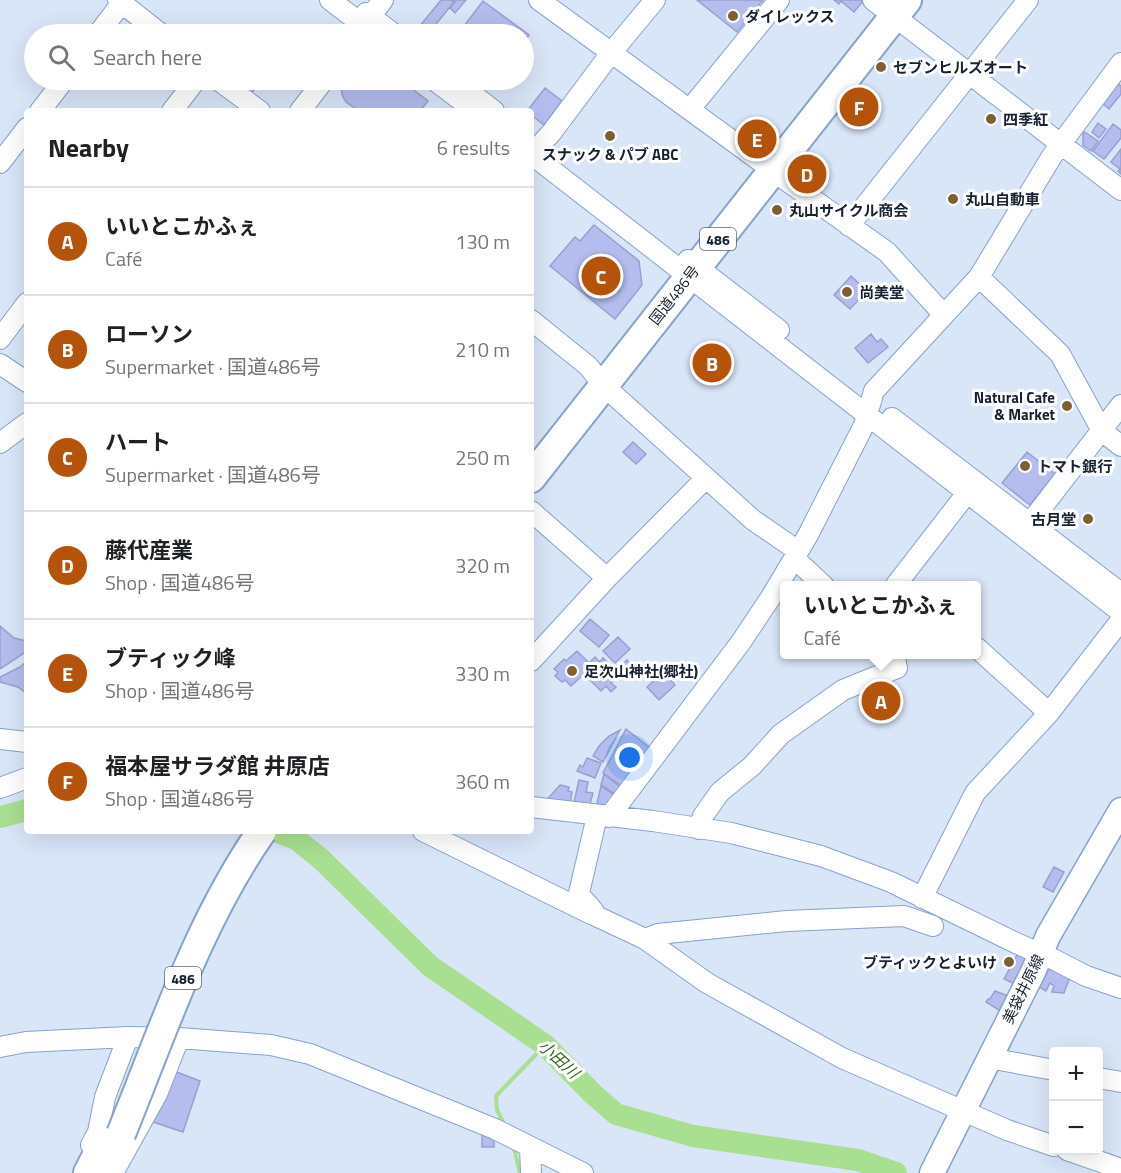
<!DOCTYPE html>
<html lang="en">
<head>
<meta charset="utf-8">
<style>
	:root { --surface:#fff; --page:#f6f6f6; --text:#202124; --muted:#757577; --line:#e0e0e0; --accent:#b45309 }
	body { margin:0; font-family:"Titillium Web","Noto Sans JP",sans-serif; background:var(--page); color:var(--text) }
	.controls { position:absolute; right:18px; bottom:18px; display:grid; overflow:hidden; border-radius:6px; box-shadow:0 6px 24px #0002 }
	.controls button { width:54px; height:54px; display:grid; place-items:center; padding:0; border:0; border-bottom:2px solid var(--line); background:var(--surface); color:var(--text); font:30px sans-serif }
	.you { position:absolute; left:630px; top:758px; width:21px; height:21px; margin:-15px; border:4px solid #fff; border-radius:50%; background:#1a73e8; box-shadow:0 0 0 9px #1a73e833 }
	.badge { display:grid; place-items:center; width:39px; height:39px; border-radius:50%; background:var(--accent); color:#fff; font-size:20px; font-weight:700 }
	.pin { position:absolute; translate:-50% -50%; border:3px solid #fff; box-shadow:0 2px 6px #0006 }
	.popup { position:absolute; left:780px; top:581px; width:201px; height:78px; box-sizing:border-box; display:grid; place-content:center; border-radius:6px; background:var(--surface); filter:drop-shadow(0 2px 4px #0005); font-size:20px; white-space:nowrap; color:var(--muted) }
	.popup b { font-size:22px; color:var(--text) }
	.popup::after { content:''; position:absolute; left:50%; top:100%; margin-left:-12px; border:12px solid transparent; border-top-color:var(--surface) }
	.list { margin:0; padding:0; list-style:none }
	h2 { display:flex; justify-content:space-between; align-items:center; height:78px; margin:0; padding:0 24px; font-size:26px }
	h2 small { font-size:20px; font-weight:400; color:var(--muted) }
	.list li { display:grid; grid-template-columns:39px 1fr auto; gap:18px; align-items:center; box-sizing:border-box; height:108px; padding:0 24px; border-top:2px solid var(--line) }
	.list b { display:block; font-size:22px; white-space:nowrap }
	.list p { margin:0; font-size:20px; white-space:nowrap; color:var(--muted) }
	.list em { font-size:20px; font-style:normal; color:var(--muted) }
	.icon { flex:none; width:33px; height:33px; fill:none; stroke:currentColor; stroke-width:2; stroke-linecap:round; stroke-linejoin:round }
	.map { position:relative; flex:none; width:1121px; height:1173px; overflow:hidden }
	.search { position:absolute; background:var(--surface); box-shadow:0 6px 24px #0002; left:24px; top:24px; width:510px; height:66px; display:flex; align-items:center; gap:15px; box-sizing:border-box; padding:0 21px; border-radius:33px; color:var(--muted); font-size:22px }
	.panel { position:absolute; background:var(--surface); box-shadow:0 6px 24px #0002; left:24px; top:108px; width:510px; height:726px; border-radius:6px }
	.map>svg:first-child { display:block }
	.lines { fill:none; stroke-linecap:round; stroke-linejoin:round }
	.stream { stroke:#a9df91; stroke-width:4 }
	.river { stroke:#a9df91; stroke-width:22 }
	.building { fill:#b4bdee; stroke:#98a0cf; stroke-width:1.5 }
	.minor-casing { stroke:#85a3cb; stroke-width:22 }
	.major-casing { stroke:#85a3cb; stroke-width:27 }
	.highway-casing { stroke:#85a3cb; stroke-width:32 }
	.minor { stroke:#fff; stroke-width:20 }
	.major { stroke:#fff; stroke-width:24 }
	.highway { stroke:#fff; stroke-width:28 }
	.highway-bridge-casing { stroke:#85a3cb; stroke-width:32; stroke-linecap:butt }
	.highway-bridge { stroke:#fff; stroke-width:28 }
	.poi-dot { fill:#7d5f33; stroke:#fff; stroke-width:2 }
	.labels { text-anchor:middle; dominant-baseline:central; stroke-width:6; stroke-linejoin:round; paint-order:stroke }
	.shield { fill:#fff; stroke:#5c646f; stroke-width:1.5 }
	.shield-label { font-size:14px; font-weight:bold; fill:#162131 }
	.poi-label { font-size:15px; font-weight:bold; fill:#162131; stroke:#fff; text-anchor:start }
	.street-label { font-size:15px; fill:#162131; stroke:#fff }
	.water-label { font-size:16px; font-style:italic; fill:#356518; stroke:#fff }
</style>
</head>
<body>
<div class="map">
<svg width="1121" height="1173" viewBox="0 0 1121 1173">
	<rect width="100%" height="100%" fill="#d9e6f8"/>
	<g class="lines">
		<path class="stream" d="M504 1124 497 1110 496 1096 545 1045
			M514 1148 520 1173"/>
		<path class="river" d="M0 817 27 810
			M275 831 296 839 321 859 430 966 545 1045 593 1094 616 1114 693 1136 858 1160 896 1173"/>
	</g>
	<path class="building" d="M441 0H451L454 2 428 34H419L415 32Z
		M452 0H466L455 13 450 8 455 2Z
		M697 0H763L737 32Z
		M834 0H862L863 1 854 12 841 1 839 4Z
		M483 1 529 35 524 43V34H458Z
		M235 80H257L254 83 257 85 252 93Z
		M343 80H395L407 85 428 101 420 111H359L346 102 342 95 341 85Z
		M1117 83 1121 86V94L1109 109 1102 103Z
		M545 88 562 101 544 125 531 115V111H527Z
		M1098 123 1106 129 1099 138 1092 132Z
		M1113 124 1121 130V138L1104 159 1093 151Z
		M1083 131 1098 141 1091 151 1083 145Z
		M1121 149V174L1118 171 1120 169 1111 162Z
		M594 225 639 261 642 285 615 319 550 266 575 237 580 241Z
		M851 276 867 291 850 309 834 295Z
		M871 334 877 342 881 339 888 347 868 363 855 348Z
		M711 345 731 360 713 383 694 368Z
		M633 442 646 454 636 464 623 452Z
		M1027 452 1055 474 1030 505 1002 483Z
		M590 619 609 635 599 647 580 631Z
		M0 626 14 638 27 641V651L0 669Z
		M618 637 630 649 615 663 603 651Z
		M577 651 589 663 595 657 600 662 603 658 615 670 611 674 615 679 611 683 616 687 611 692 606 686 601 691 584 674 571 686 565 680 562 682 555 676 558 672 554 669 564 659 566 661Z
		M627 660 640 673 633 679 620 667Z
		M27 661V694L18 687 0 682V677L20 667Z
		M663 672 675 685 659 700 647 687Z
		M626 729 650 748 622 786 603 773Z
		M620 730 603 762 593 756 599 746 609 736Z
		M587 758 601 763 595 778 577 771 580 765 583 767Z
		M604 774 620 787 615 794 601 785Z
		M579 780 588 782 586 792 593 793 590 804 574 802Z
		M560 785 569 787 568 791 572 792 570 805 544 803Z
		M601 786 614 795 604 809 596 808Z
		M1054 867 1064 872 1053 892 1043 887Z
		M1018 953 1027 959 1015 984 1004 979Z
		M1047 968 1070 977 1064 993 1052 992 1054 986 1050 983 1046 991 1036 985Z
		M995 991 1011 997 1002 1012 986 1002 988 999H990Z
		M174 1071 200 1081 183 1132 150 1121Z
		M482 1135H494V1147H482Z"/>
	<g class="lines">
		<defs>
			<path id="minor" d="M118 0 161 34
				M330 0 375 34
				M539 0 760 161
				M873 0 1121 190
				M366 13 394 34
				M363 26 383 0
				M98 34 124 0
				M218 80 260 111
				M434 80 475 111
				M467 90 494 111
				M690 109 779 0
				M40 111 64 80
				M172 111 196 80
				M300 111 324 80
				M531 154 1121 612
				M531 155 552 132 611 53 655 0
				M0 163 27 128
				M773 171 887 252 944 315
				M849 226 1028 0
				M688 260 779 330
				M979 277 1060 354 1102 431 1121 446
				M531 320 588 366 604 386 753 520 798 551
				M0 339 27 303
				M0 364 27 382
				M892 418 1121 593
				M0 443 27 423
				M531 511 607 578
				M1030 523 1121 405
				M794 558 824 586
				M895 586 974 484
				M977 648 1049 713 1121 620
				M531 661 607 578 706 478
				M0 739 27 742
				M0 788 27 778
				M531 807 653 821 731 833 821 856 891 882 1016 943 1055 960 1086 976 1121 988
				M597 816 579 893C583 902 593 907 596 916L645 939 658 934 787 921 904 916 933 926
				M609 817 741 642 771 597 808 535 864 425 874 391 979 277 1052 156 1121 63
				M699 829 703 816 720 792 752 766 781 734 843 690 897 668 894 654
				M423 831 591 914
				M922 898 975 793 1049 713
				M645 939 707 983 842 1058 1007 1130 1054 1146
				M0 1047 26 1042 128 1037 179 1038 271 1045 310 1054 495 1129 583 1173
				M989 1058 1054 1070
				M1098 1078 1121 1082
				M91 1145 98 1132 105 1097 128 1037
				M530 1147 531 1173
				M1067 1150 1121 1169
				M113 1173 157 1094 179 1038"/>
			<path id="major" d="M932 1173 1034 970 1048 936 1121 810"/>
			<path id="highway" d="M531 478 907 0
				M88 1173 110 1130"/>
		</defs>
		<use href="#minor" class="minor-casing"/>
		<use href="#major" class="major-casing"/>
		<use href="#highway" class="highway-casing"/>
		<use href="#minor" class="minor"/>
		<use href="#major" class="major"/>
		<use href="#highway" class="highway"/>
		<defs>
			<path id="highway-bridge" d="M121 1134C163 1031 198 923 262 831"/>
		</defs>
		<use href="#highway-bridge" class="highway-bridge-casing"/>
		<use href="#highway-bridge" class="highway-bridge"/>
	</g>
	<g class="poi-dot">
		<circle cx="733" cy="16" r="6"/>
		<circle cx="881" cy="67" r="6"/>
		<circle cx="991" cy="119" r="6"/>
		<circle cx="610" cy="136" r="6"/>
		<circle cx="953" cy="199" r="6"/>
		<circle cx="777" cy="210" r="6"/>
		<circle cx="847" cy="292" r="6"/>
		<circle cx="1067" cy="406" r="6"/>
		<circle cx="1025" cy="466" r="6"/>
		<circle cx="1088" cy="519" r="6"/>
		<circle cx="572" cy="671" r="6"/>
		<circle cx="1009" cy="962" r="6"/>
	</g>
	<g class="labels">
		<g class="shield">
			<rect x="700" y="228" width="36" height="22" rx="4.5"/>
			<rect x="165" y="967" width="36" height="22" rx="4.5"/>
		</g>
		<g class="shield-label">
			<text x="718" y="239">486</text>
			<text x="183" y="978">486</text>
		</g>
		<g class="poi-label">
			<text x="745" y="16">ダイレックス</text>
			<text x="893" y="67">セブンヒルズオート</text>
			<text x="1003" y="119">四季紅</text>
			<text x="610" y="154" text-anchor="middle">スナック &amp; パブ ABC</text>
			<text x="965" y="199">丸山自動車</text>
			<text x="789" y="210">丸山サイクル商会</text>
			<text x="859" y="292">尚美堂</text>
			<text x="1055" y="397" text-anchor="end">Natural Cafe<tspan x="1055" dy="17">&amp; Market</tspan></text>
			<text x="1037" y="466">トマト銀行</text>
			<text x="1076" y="519" text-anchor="end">古月堂</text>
			<text x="584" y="671">足次山神社(郷社)</text>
			<text x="997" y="962" text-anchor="end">ブティックとよいけ</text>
		</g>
		<g class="street-label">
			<text transform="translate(674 295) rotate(-52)">国道486号</text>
			<text transform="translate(1023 989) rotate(-64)">美袋井原線</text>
		</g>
		<g class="water-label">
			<text transform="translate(559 1059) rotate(42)">小田川</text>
		</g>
	</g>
</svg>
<div class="controls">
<button>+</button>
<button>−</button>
</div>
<div class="you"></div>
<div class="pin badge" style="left:881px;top:701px">A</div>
<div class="popup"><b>いいとこかふぇ</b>Café</div>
<div class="pin badge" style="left:712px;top:363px">B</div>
<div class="pin badge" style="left:601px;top:276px">C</div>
<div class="pin badge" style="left:807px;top:174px">D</div>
<div class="pin badge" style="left:757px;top:139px">E</div>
<div class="pin badge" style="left:859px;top:107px">F</div>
<div class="search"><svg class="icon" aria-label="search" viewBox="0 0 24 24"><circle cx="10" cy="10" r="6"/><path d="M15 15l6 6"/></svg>Search here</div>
<section class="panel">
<h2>Nearby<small>6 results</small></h2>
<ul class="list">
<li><span class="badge">A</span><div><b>いいとこかふぇ</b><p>Café</p></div><em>130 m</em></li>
<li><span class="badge">B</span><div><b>ローソン</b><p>Supermarket · 国道486号</p></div><em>210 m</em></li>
<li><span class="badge">C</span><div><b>ハート</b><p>Supermarket · 国道486号</p></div><em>250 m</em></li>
<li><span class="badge">D</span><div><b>藤代産業</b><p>Shop · 国道486号</p></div><em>320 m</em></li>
<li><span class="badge">E</span><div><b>ブティック峰</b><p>Shop · 国道486号</p></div><em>330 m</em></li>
<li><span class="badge">F</span><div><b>福本屋サラダ館 井原店</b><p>Shop · 国道486号</p></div><em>360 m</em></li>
</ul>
</section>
</div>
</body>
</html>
